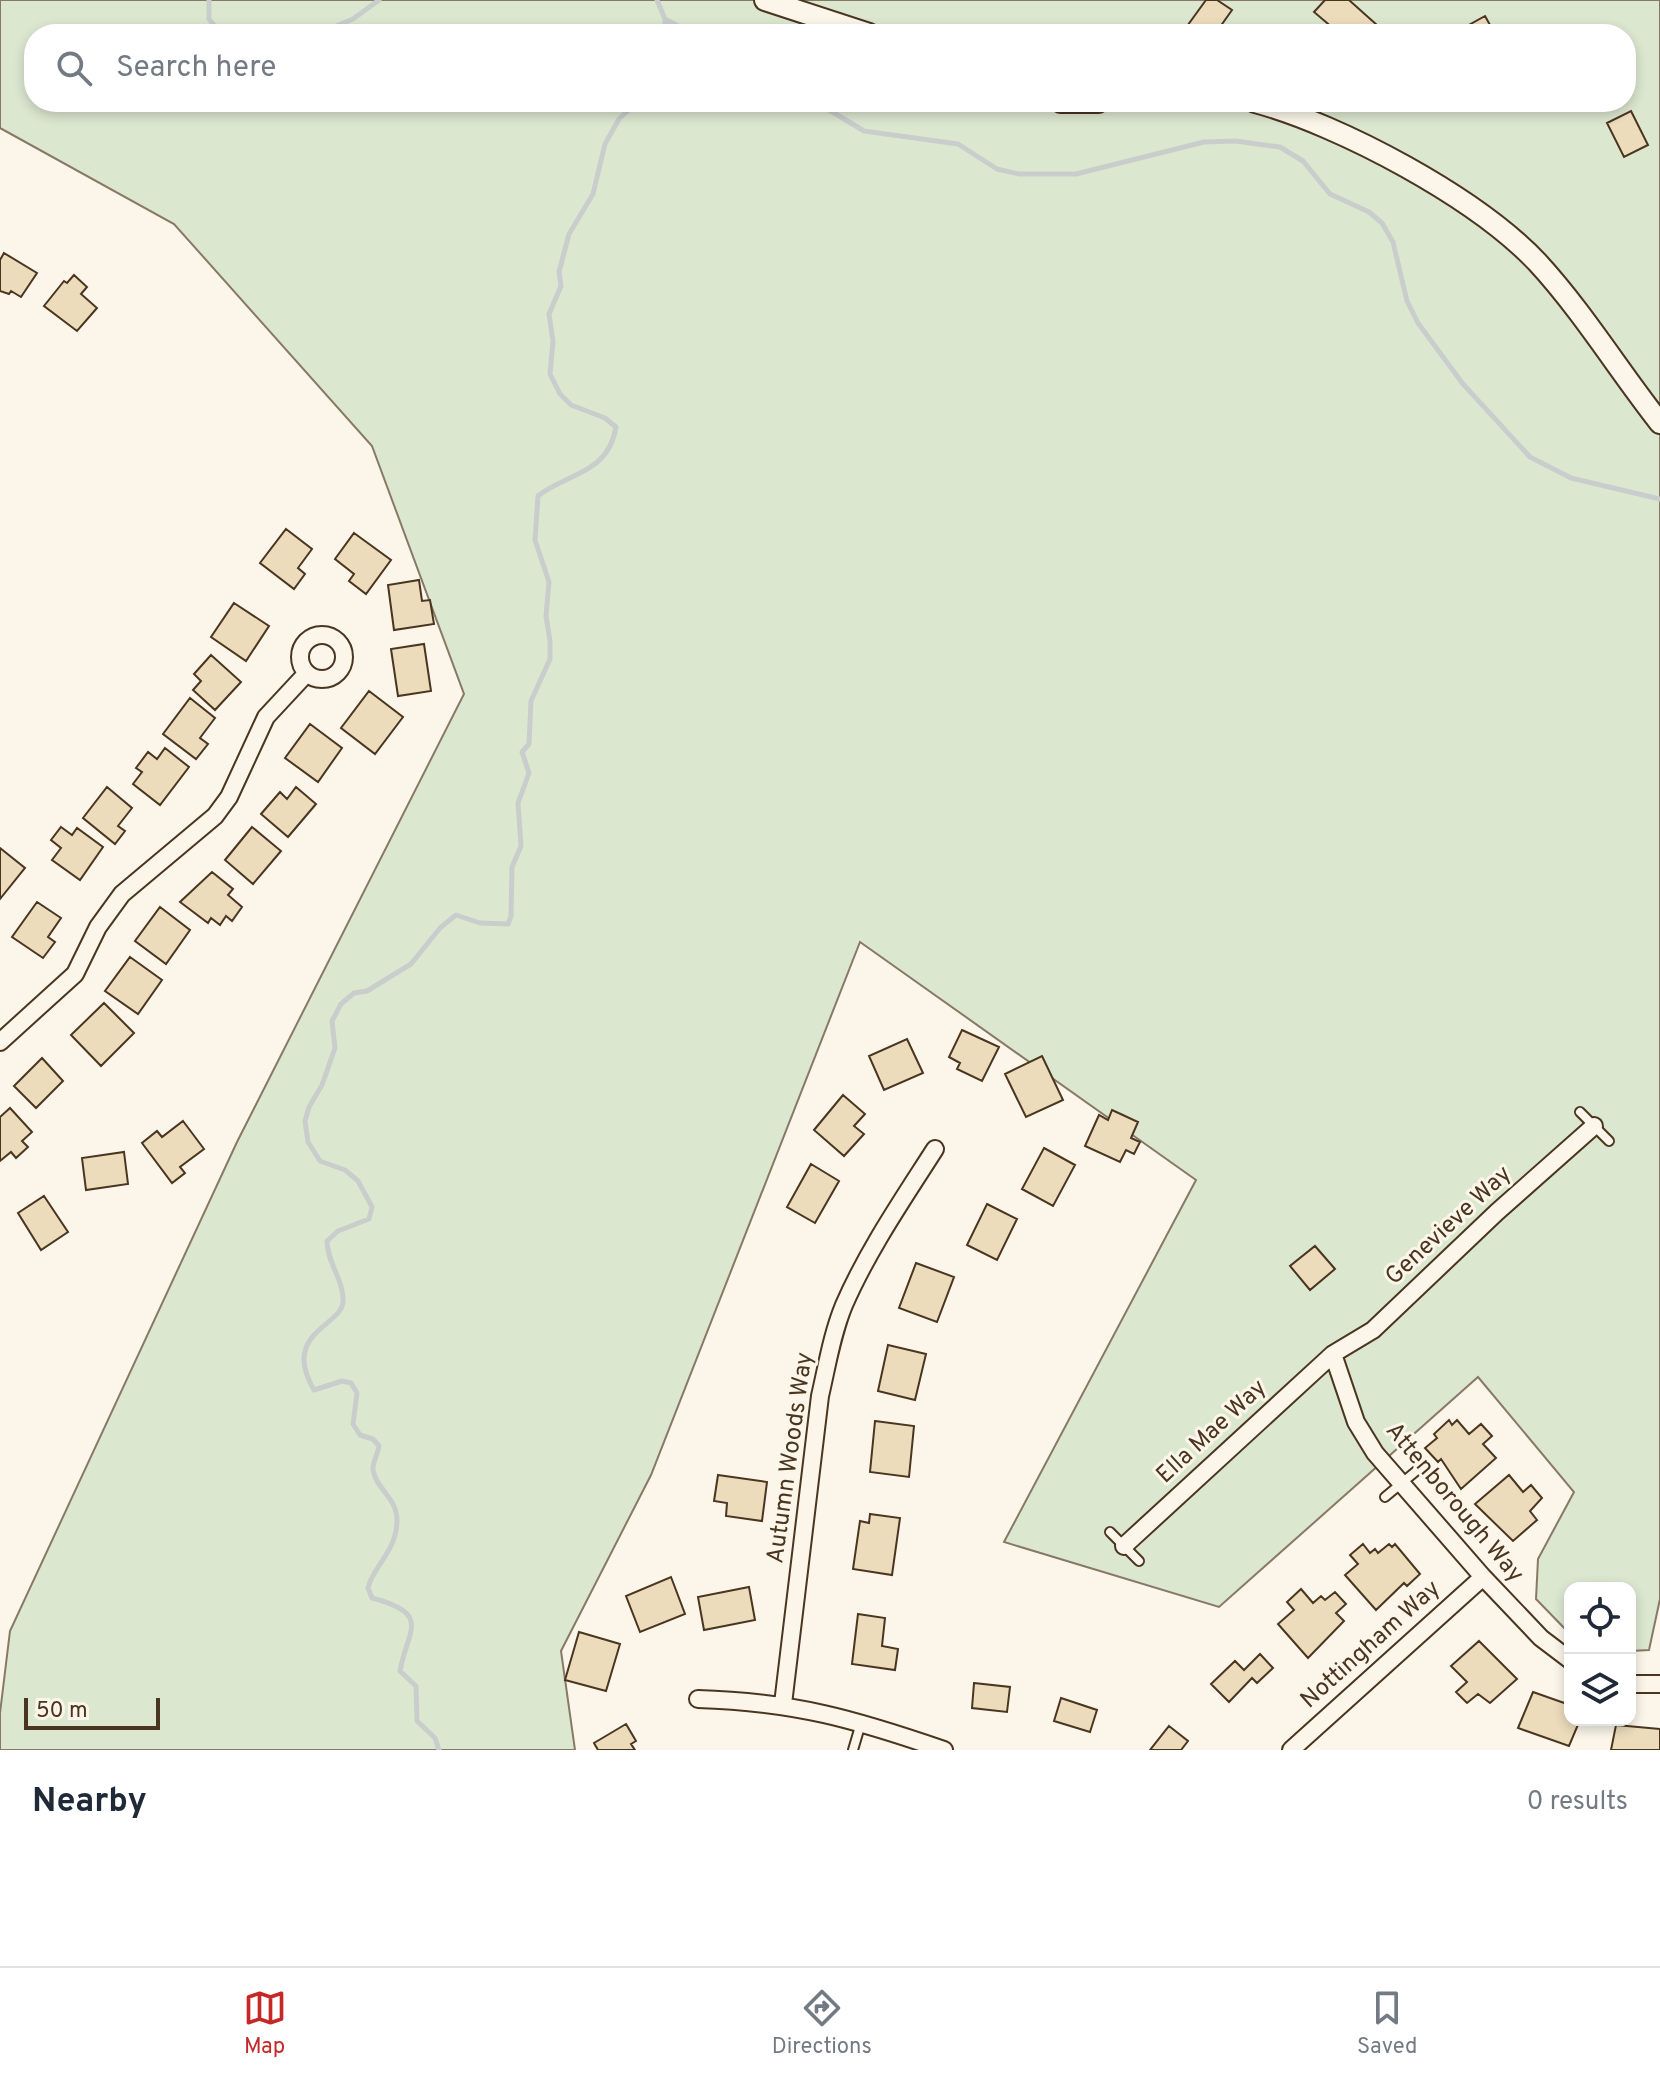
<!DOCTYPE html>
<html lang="en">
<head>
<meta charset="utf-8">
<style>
	:root { --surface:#fff; --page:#f2f2f3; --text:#1f2937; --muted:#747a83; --line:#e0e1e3; --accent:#c62828 }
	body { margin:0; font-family:Overpass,sans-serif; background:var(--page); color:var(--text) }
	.controls { position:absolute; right:24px; bottom:24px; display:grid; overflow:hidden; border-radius:16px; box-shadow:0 4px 12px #0003 }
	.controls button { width:72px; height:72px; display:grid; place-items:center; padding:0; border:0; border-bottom:2px solid var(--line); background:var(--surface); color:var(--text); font:40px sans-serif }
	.scale { position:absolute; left:24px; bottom:20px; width:136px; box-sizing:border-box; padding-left:8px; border:4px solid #4a3520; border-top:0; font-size:22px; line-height:28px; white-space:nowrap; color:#4a3520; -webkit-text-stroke:6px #fbf6e9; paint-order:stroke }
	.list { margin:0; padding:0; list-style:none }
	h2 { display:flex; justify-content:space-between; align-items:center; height:104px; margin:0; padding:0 32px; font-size:34px }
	h2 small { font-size:26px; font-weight:400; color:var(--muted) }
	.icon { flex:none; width:44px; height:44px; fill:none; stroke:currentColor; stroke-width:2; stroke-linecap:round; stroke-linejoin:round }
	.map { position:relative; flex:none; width:1660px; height:1750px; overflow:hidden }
	.search { position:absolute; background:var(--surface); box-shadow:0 4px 12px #0003; left:24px; right:24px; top:24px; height:88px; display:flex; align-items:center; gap:20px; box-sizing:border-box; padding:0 28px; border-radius:32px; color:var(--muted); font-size:30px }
	.sheet { height:216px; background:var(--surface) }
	nav { display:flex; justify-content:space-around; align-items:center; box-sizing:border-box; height:112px; border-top:2px solid var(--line); background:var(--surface); font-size:22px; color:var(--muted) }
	nav a { display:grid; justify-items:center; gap:4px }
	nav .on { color:var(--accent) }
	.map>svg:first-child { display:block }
	.green { fill:#dce7d0; stroke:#887966; stroke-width:2; fill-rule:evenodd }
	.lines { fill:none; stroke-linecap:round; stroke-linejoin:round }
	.stream { stroke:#c9cecd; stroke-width:5 }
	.building { fill:#ecdcbc; stroke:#4a3520; stroke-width:2 }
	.service-casing { stroke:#4a3520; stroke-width:12 }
	.minor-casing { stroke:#4a3520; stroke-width:20 }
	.tertiary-casing { stroke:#4a3520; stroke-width:24 }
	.service { stroke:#fbf6e9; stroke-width:8 }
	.minor { stroke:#fbf6e9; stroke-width:16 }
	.tertiary { stroke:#fbf6e9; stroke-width:20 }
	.labels { text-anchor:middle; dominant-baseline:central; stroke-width:6; stroke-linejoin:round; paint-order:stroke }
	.street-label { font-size:24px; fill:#4a3520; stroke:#fbf6e9 }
</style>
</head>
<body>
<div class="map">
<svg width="1660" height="1750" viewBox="0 0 1660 1750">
	<rect width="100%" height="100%" fill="#fbf6e9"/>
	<path class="green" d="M0 0H1660V1599L1649 1650 1630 1651V1588H1570V1634L1536 1599 1538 1559 1574 1492 1478 1377 1219 1607 1004 1542 1196 1180 860 942 651 1475 561 1651 575 1750H0V1713L10 1631 237 1142 464 694 372 446 174 224 0 128ZM34 34H1626V102H34Z"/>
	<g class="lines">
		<path class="stream" d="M209 0V19L221 34
			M657 0 665 19 693 34
			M317 34 353 19 379 0
			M665 34V19
			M816 102 864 131 958 144 997 169 1019 174H1076L1204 142 1235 141 1280 147 1303 161 1330 194 1369 212 1382 223 1393 242 1407 301 1418 323 1463 384 1530 457 1571 478 1660 499
			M439 1750 435 1738 417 1721 416 1686 400 1671C407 1630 433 1614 372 1598L368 1588C372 1567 397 1552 397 1520 397 1498 376 1489 373 1470 372 1463 378 1454 379 1446L373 1439 360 1435 353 1424 357 1393 351 1383 342 1381 314 1390C280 1332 343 1326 343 1301 344 1281 327 1262 327 1241L338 1231 369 1219 372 1207 358 1181 345 1170 320 1161 308 1142 305 1121 309 1107 322 1085 335 1048 332 1021 341 1004 354 993 367 991 411 964 440 928 456 915 480 923 508 924 511 916 512 867 521 846 518 803 529 773 522 752 529 744 531 701 550 659V641L546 616 549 582 535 540 538 496C566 473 608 475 616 427L605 418 571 405 560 394 550 374 553 341 549 314 561 286 559 272 569 234 593 194 605 144 619 119 637 102"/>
	</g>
	<path class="building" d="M1206 0H1217L1232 10 1215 34H1192L1185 29Z
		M1325 0H1349L1387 34H1340L1314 12Z
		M1485 16 1495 34H1462L1460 30Z
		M1631 111 1648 145 1624 157 1607 123Z
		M4 253 37 273 21 297 11 291 9 294 0 291V260Z
		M74 275 87 287 81 294 97 308 77 331 44 306 64 281 67 283Z
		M286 529 312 549 298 568 305 574 294 589 260 563Z
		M354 533 391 560 366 594 349 581 354 574 335 559Z
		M419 580 422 601 430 600 434 624 394 630 388 585Z
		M234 603 269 626 246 661 211 637Z
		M424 644 431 691 398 696 391 649Z
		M211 655 241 682 215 710 193 690 201 681 194 674Z
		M369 691 403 717 375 754 341 728Z
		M190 698 215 718 200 738 208 744 196 759 163 734Z
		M310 724 342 748 318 782 285 758Z
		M165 748 189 767 160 805 133 784 142 772 136 768 148 752 157 759Z
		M107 787 132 808 118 826 125 831 115 844 83 818Z
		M296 787 316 804 288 837 261 814 280 792 287 799Z
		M61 827 72 835 77 828 103 847 80 880 52 860 61 848 51 840Z
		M252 827 281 851 253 884 225 860Z
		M0 848 25 868 0 899Z
		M212 872 233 889 228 895 242 907 232 921 226 916 220 925 211 918 208 923 180 902Z
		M37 902 61 918 48 937 55 942 43 958 12 937Z
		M160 907 190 930 166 964 135 941Z
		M130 957 162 980 138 1014 105 991Z
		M104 1003 134 1033 101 1066 71 1035Z
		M962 1030 999 1047 982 1081 957 1069 960 1063 949 1057Z
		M907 1039 923 1073 884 1090 869 1056Z
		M1042 1056 1063 1100 1026 1117 1005 1074Z
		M42 1058 63 1081 36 1108 14 1086Z
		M843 1095 865 1114 854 1126 864 1134 844 1156 814 1130Z
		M10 1108 32 1132 22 1141 28 1147 16 1158 11 1152 0 1161V1117Z
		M1112 1110 1138 1122 1131 1138 1140 1142 1134 1154 1126 1150 1120 1162 1085 1146 1099 1115 1108 1120Z
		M183 1121 204 1149 180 1167 185 1173 172 1183 142 1143 157 1131 162 1137Z
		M1044 1148 1075 1165 1053 1206 1022 1189Z
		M124 1152 128 1184 86 1190 82 1158Z
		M811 1164 839 1181 815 1223 787 1207Z
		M44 1196 68 1232 41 1250 18 1213Z
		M987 1204 1017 1219 997 1260 967 1245Z
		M1315 1246 1335 1269 1310 1290 1290 1266Z
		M916 1263 954 1277 937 1322 899 1308Z
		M888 1345 926 1354 915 1400 878 1391Z
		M1449 1420 1452 1425 1457 1420 1469 1434 1481 1424 1492 1436 1483 1444 1496 1458 1461 1489 1441 1459 1438 1462 1425 1448 1437 1438 1434 1434Z
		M875 1421 914 1426 909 1477 870 1472Z
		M718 1475 767 1482 762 1521 726 1516 727 1503 714 1501Z
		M1509 1475 1523 1492 1531 1485 1542 1498 1530 1511 1537 1520 1513 1541 1475 1504Z
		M870 1514 900 1518 892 1575 853 1569 860 1521 869 1523Z
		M1363 1544 1370 1553 1375 1549 1378 1553 1389 1544 1392 1547 1395 1544 1420 1574 1407 1586 1404 1583 1376 1610 1345 1575 1358 1564 1350 1555Z
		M671 1577 685 1614 640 1632 626 1596Z
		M749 1587 755 1620 704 1630 698 1597Z
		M1301 1589 1313 1603 1321 1596 1325 1600 1335 1592 1346 1604 1336 1613 1344 1621 1308 1658 1278 1624 1294 1610 1287 1602Z
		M858 1614 885 1618 882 1646 898 1649 895 1670 852 1664Z
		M579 1632 620 1644 606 1691 565 1680Z
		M1479 1641 1517 1679 1490 1703 1478 1694 1467 1703 1456 1692 1467 1682 1451 1666Z
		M1260 1654 1273 1668 1257 1683 1252 1678 1229 1702 1211 1684 1235 1661 1244 1670Z
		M974 1683 1010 1687 1007 1712 972 1708Z
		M1533 1692 1570 1705V1720H1580L1569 1746 1518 1728Z
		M1061 1698 1097 1710 1090 1732 1054 1721Z
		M626 1724 636 1741 631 1744 635 1750H598L594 1743Z
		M1616 1725 1660 1729V1750H1611Z
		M1169 1726 1188 1741 1181 1750H1150Z"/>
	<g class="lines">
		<defs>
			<path id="service" d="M1580 1112 1609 1141
				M1385 1497 1421 1467
				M1110 1532 1139 1561
				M853 1750 861 1723"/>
			<path id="minor" d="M300 657a22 22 0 1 1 44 0a22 22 0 1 1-44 0Z
				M0 1042 75 974 98 927 122 894 215 816 229 797 266 717 306 674
				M1333 1354 1356 1422 1375 1453 1483 1577 1541 1638 1570 1660
				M1124 1546 1333 1354 1373 1330 1497 1212 1594 1126
				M1630 1684H1660
				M698 1699C795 1702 854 1719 944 1750
				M783 1704 820 1396C827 1366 832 1334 844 1305 868 1250 903 1199 935 1149
				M1291 1750 1483 1577"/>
			<path id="tertiary" d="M765 0 869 34
				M1061 102H1098
				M1255 102C1341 125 1477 198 1538 263 1583 312 1619 371 1660 423"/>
		</defs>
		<use href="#service" class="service-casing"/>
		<use href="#minor" class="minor-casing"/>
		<use href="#tertiary" class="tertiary-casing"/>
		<use href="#service" class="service"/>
		<use href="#minor" class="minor"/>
		<use href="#tertiary" class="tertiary"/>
	</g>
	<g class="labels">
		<g class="street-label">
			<text transform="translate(1449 1226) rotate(-43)">Genevieve Way</text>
			<text transform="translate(1212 1432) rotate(-43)">Ella Mae Way</text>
			<text transform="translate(791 1458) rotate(-82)">Autumn Woods Way</text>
			<text transform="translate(1454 1503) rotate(50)">Attenborough Way</text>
			<text transform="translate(1371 1645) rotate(-42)">Nottingham Way</text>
		</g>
	</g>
</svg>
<div class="controls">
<button><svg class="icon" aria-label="locate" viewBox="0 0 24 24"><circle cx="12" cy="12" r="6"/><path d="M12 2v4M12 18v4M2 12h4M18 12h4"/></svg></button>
<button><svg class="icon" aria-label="layers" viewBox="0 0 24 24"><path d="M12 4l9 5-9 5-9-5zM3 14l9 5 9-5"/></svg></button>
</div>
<div class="scale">50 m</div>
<div class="search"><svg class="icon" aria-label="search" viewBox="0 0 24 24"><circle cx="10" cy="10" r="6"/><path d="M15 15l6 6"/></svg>Search here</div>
</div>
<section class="sheet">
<h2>Nearby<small>0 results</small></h2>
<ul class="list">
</ul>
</section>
<nav>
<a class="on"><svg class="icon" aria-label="map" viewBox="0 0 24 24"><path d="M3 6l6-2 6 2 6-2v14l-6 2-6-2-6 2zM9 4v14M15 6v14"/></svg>Map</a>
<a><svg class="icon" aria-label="directions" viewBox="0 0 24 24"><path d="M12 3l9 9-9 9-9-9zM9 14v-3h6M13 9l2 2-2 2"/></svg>Directions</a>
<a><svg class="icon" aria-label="saved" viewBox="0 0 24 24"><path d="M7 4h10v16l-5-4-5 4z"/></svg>Saved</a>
</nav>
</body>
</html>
